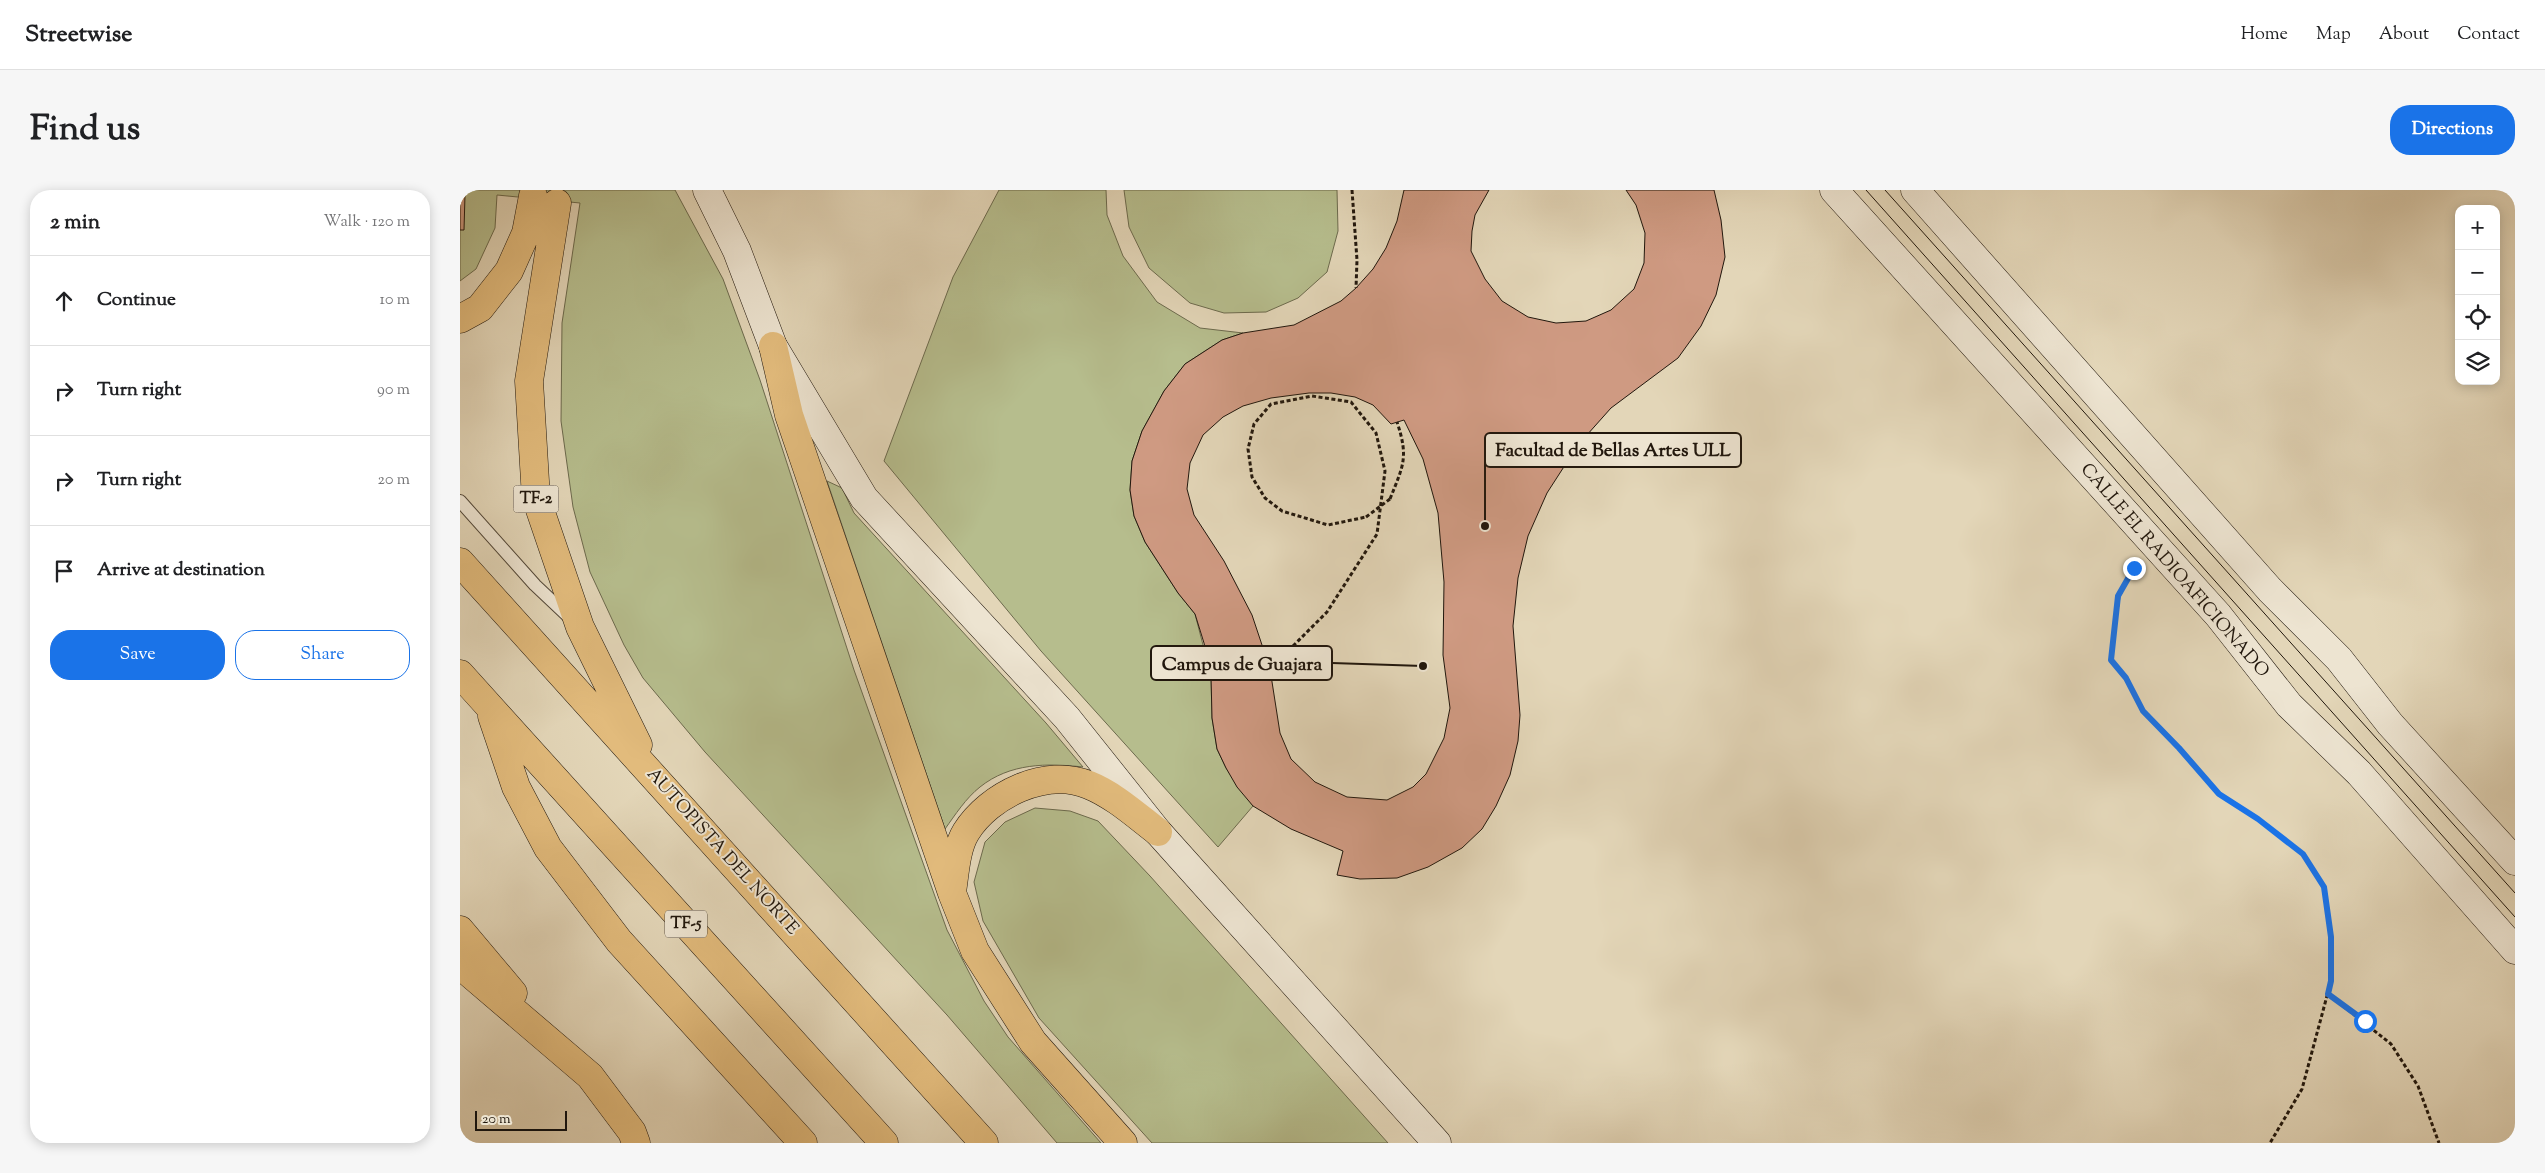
<!DOCTYPE html>
<html lang="en">
<head>
<meta charset="utf-8">
<style>
	:root { --surface:#fff; --page:#f6f6f6; --text:#202124; --muted:#757577; --line:#e0e0e0; --accent:#1a73e8 }
	body { margin:0; font-family:"Sorts Mill Goudy",serif; background:var(--page); color:var(--text) }
	.controls { position:absolute; right:15px; top:15px; display:grid; overflow:hidden; border-radius:10px; box-shadow:0 2px 12px #0003 }
	.controls button { width:45px; height:45px; display:grid; place-items:center; padding:0; border:0; border-bottom:1px solid var(--line); background:var(--surface); color:var(--text); font:25px sans-serif }
	.scale { position:absolute; left:15px; bottom:12px; width:92px; box-sizing:border-box; padding-left:5px; border:2px solid #21170d; border-top:0; font-size:14px; line-height:18px; white-space:nowrap; color:#21170d; -webkit-text-stroke:4px #ede4d1; paint-order:stroke }
	.stop { position:absolute; width:15px; height:15px; margin:-11px; border:4px solid #1a73e8; border-radius:50%; background:#fff }
	.stop.end { background:#1a73e8; border-color:#fff; box-shadow:0 1px 5px #0008 }
	.list { margin:0; padding:0; list-style:none }
	h2 { display:flex; justify-content:space-between; align-items:center; height:65px; margin:0; padding:0 20px; font-size:21px }
	h2 small { font-size:16px; font-weight:400; color:var(--muted) }
	.list li { display:grid; grid-template-columns:32px 1fr auto; gap:15px; align-items:center; box-sizing:border-box; height:90px; padding:0 20px; border-top:1px solid var(--line) }
	.list b { display:block; font-size:19px; white-space:nowrap }
	.list em { font-size:16px; font-style:normal; color:var(--muted) }
	.actions { display:flex; gap:10px; padding:15px 20px }
	.actions a { flex:1; padding:11px 0; border:1px solid var(--accent); border-radius:20px; text-align:center; font-size:18px; color:var(--accent) }
	.actions .main { background:var(--accent); color:#fff }
	.icon { flex:none; width:28px; height:28px; fill:none; stroke:currentColor; stroke-width:2; stroke-linecap:round; stroke-linejoin:round }
	.map { position:relative; flex:none; width:2055px; height:953px; overflow:hidden; border-radius:20px }
	header { display:flex; align-items:center; gap:30px; box-sizing:border-box; height:70px; padding:0 25px; background:var(--surface); border-bottom:1px solid var(--line) }
	header strong { font-size:24px }
	nav { display:flex; gap:28px; margin-inline-start:auto; font-size:18px }
	.intro { display:flex; align-items:center; justify-content:space-between; box-sizing:border-box; height:120px; padding:0 30px }
	h1 { margin:0; font-size:35px }
	.button { padding:12px 22px; border-radius:20px; background:var(--accent); color:#fff; font-size:18px; font-weight:700 }
	main { display:flex; gap:30px; padding:0 30px }
	aside { flex:1; background:var(--surface); border-radius:20px; box-shadow:0 2px 12px #0003 }
	.map>svg:first-child { display:block }
	.green { fill:#b6bd8d; stroke:#6c6a4d }
	.building { fill:#cf9a82; stroke:#21170d; fill-rule:evenodd }
	.lines { fill:none; stroke-linecap:round; stroke-linejoin:round }
	.lane-casing { stroke:#524738; stroke-width:14 }
	.secondary-casing { stroke:#21170d; stroke-width:29 }
	.highway-casing { stroke:#21170d; stroke-width:29 }
	.path { stroke:#21170d; stroke-width:3; stroke-dasharray:4 2.5; stroke-linecap:butt }
	.lane { stroke:#ede4d1; stroke-width:12 }
	.secondary { stroke:#ede4d1; stroke-width:28 }
	.highway { stroke:#e2bb7c; stroke-width:28 }
	.tram { stroke:#21170d; stroke-width:1 }
	.path-bridge { stroke:#21170d; stroke-width:3; stroke-dasharray:4 2.5; stroke-linecap:butt }
	.route { stroke:#1a73e8; stroke-width:6 }
	.labels { text-anchor:middle; dominant-baseline:central; stroke-width:4; stroke-linejoin:round; paint-order:stroke }
	.shield { fill:#ede4d1; stroke:#5e5448; stroke-width:1 }
	.shield-label { font-size:16px; font-weight:bold; fill:#21170d }
	.street-label { font-size:18px; fill:#21170d; stroke:#ede4d1 }
	.leader { fill:none; stroke:#21170d; stroke-width:2 }
	.callout-dot { fill:#21170d; stroke:#ede4d1; stroke-width:2 }
	.callout { fill:#ede4d1; stroke:#21170d; stroke-width:2 }
	.callout-label { font-size:19px; text-anchor:middle; font-weight:bold; fill:#21170d }
</style>
</head>
<body>
<header>
<strong>Streetwise</strong>
<nav><a>Home</a><a>Map</a><a>About</a><a>Contact</a></nav>
</header>
<div class="intro"><h1>Find us</h1><a class="button">Directions</a></div>
<main>
<aside>
<h2>2 min<small>Walk · 120 m</small></h2>
<ul class="list">
<li><svg class="icon" aria-label="ahead" viewBox="0 0 24 24"><path d="M12 20V5M6 11l6-6 6 6"/></svg><div><b>Continue</b></div><em>10 m</em></li>
<li><svg class="icon" aria-label="right" viewBox="0 0 24 24"><path d="M7 20v-9h11M14 6l5 5-5 5"/></svg><div><b>Turn right</b></div><em>90 m</em></li>
<li><svg class="icon" aria-label="right" viewBox="0 0 24 24"><path d="M7 20v-9h11M14 6l5 5-5 5"/></svg><div><b>Turn right</b></div><em>20 m</em></li>
<li><svg class="icon" aria-label="arrive" viewBox="0 0 24 24"><path d="M6 21V4h12l-3 4 3 4H6"/></svg><div><b>Arrive at destination</b></div></li>
</ul>
<div class="actions"><a class="main">Save</a><a>Share</a></div>
</aside>
<div class="map">
<svg width="2055" height="953" viewBox="0 0 2055 953">
	<rect width="100%" height="100%" fill="#e3d6b8"/>
	<filter id="stains"><feTurbulence type="fractalNoise" baseFrequency=".004" numOctaves="4"/><feColorMatrix values="0 0 0 0 .2 0 0 0 0 .09 0 0 0 0 .02 0 0 0 .5 -.17"/></filter>
	<radialGradient id="worn" r=".72"><stop offset=".6" stop-color="#630" stop-opacity="0"/><stop offset="1" stop-color="#630" stop-opacity=".3"/></radialGradient>
	<path class="green" d="M0 0H215L263 89 300 190 394 480 487 740 524 811 548 847 641 953H597L487 825 245 562 183 488 164 455 130 382 113 317 101 231 102 133 120 13 37 5 35 38 16 79 0 91Z
		M539 0H646L647 25 663 66 697 112 740 138 783 143 762 150 725 174 704 201 682 241 672 271 670 300 674 326 685 352 718 403 735 424 751 486 752 528 757 559 766 578 793 616 758 657 581 461 424 271 493 87Z
		M664 0H877L878 41 867 82 838 108 806 122 764 123 730 113 689 78 669 37Z
		M367 291 382 298 394 323 586 533 623 577C587 573 550 573 520 597 506 608 495 625 485 639Z
		M575 618 610 621 638 631 690 686 928 953H692L579 828 523 731 514 692 525 652 545 632Z"/>
	<path class="building" d="M944 0H1029L1015 25 1012 41 1011 61 1025 89 1042 111 1068 127 1096 133 1126 131 1151 120 1174 99 1184 73 1185 43 1176 15 1166 0H1254L1261 30 1265 67 1256 105 1241 136 1218 168 1151 218 1118 255 1087 303 1068 346 1058 388 1053 436 1060 525 1058 551 1050 585 1036 616 1022 639 1002 658 968 677 937 688 900 689 877 685 883 661 831 639 793 616 777 597 766 578 757 559 752 528 751 486 744 453 735 424 718 403 685 352 674 326 670 300 672 271 682 241 704 201 725 174 762 150 783 143 834 135 881 111 896 98 913 79 926 58 937 31ZM849 203H871L895 207 913 215 931 234 944 230 963 269 978 323 984 392 983 465 990 518 984 548 966 584 953 597 927 610 887 607 855 592 831 569 820 543 810 479 792 425 764 371 734 325 727 299 730 273 743 245 763 227 783 216 811 208Z
		M0 4 5 5 4 40H0Z"/>
	<g class="lines">
		<defs>
			<path id="lane" d="M0 311 75 395 111 429"/>
			<path id="secondary" d="M247 0 277 61 313 156 404 308 607 528 698 642 977 953
				M1374 0 1758 425 1829 515 1899 583 2055 760
				M1455 0 1810 400 1879 469 1930 534 2055 671"/>
			<path id="highway" d="M97 13 69 191 76 308 120 437 178 555
				M0 129 20 118 49 81 66 43 73 6
				M313 156 329 225 492 703 515 761 573 852 663 953
				M0 372 524 953
				M0 484 424 953
				M32 526 56 597 88 658 159 751 343 953
				M492 702C495 683 496 658 506 642 529 605 586 577 629 595 654 605 677 626 698 642
				M0 740 53 803
				M0 775 130 886 172 942 176 953"/>
		</defs>
		<use href="#lane" class="lane-casing"/>
		<use href="#secondary" class="secondary-casing"/>
		<use href="#highway" class="highway-casing"/>
		<path class="path" d="M892 0 897 70 896 98
			M930 309C943 276 949 268 937 232
			M1674 378 1659 406 1651 470 1666 488 1683 521 1719 558 1759 604 1798 629 1843 664 1864 697 1871 747V791L1842 899 1810 953
			M810 479 867 422 917 344 925 281 916 243 891 212 852 206 811 214 794 234 788 259 792 287 805 308 822 321 868 335 906 327
			M1868 804 1931 854 1958 896 1979 953"/>
		<use href="#lane" class="lane"/>
		<use href="#secondary" class="secondary"/>
		<use href="#highway" class="highway"/>
		<path class="tram" d="M1406 0 2055 727
			M1425 0 2055 703"/>
		<path class="path-bridge" d="M906 327 930 309"/>
	</g>
	<g class="lines">
		<path class="route" d="M1674 378 1658 406 1651 470 1666 488 1683 521 1719 558 1759 604 1798 629 1843 664 1864 697 1871 747V791L1868 804 1905 831"/>
	</g>
	<g class="labels">
		<g class="shield">
			<rect x="53.5" y="295.5" width="45" height="27" rx="4"/>
			<rect x="205" y="720.5" width="42" height="27" rx="4"/>
		</g>
		<g class="shield-label">
			<text x="76" y="309">TF-2</text>
			<text x="226" y="734">TF-5</text>
		</g>
		<g class="street-label">
			<text transform="translate(1714 381) rotate(49)">CALLE EL RADIOAFICIONADO</text>
			<text transform="translate(262 662) rotate(48)">AUTOPISTA DEL NORTE</text>
		</g>
	</g>
	<path class="leader" d="M1025 336L1025 260M963 476L872 473"/>
	<g class="callout-dot">
		<circle cx="1025" cy="336" r="5"/>
		<circle cx="963" cy="476" r="5"/>
	</g>
	<g class="callout">
		<rect x="1025" y="243" width="256" height="34" rx="5"/>
		<rect x="691" y="456" width="181" height="34" rx="5"/>
	</g>
	<g class="callout-label">
		<text x="1153" y="266">Facultad de Bellas Artes ULL</text>
		<text x="782" y="480">Campus de Guajara</text>
	</g>
	<rect width="100%" height="100%" filter="url(#stains)"/>
	<rect width="100%" height="100%" fill="url(#worn)"/>
</svg>
<div class="controls">
<button>+</button>
<button>−</button>
<button><svg class="icon" aria-label="locate" viewBox="0 0 24 24"><circle cx="12" cy="12" r="6"/><path d="M12 2v4M12 18v4M2 12h4M18 12h4"/></svg></button>
<button><svg class="icon" aria-label="layers" viewBox="0 0 24 24"><path d="M12 4l9 5-9 5-9-5zM3 14l9 5 9-5"/></svg></button>
</div>
<div class="scale">20 m</div>
<div class="stop" style="left:1905px;top:831px"></div>
<div class="stop end" style="left:1674px;top:378px"></div>
</div>
</main>
</body>
</html>
